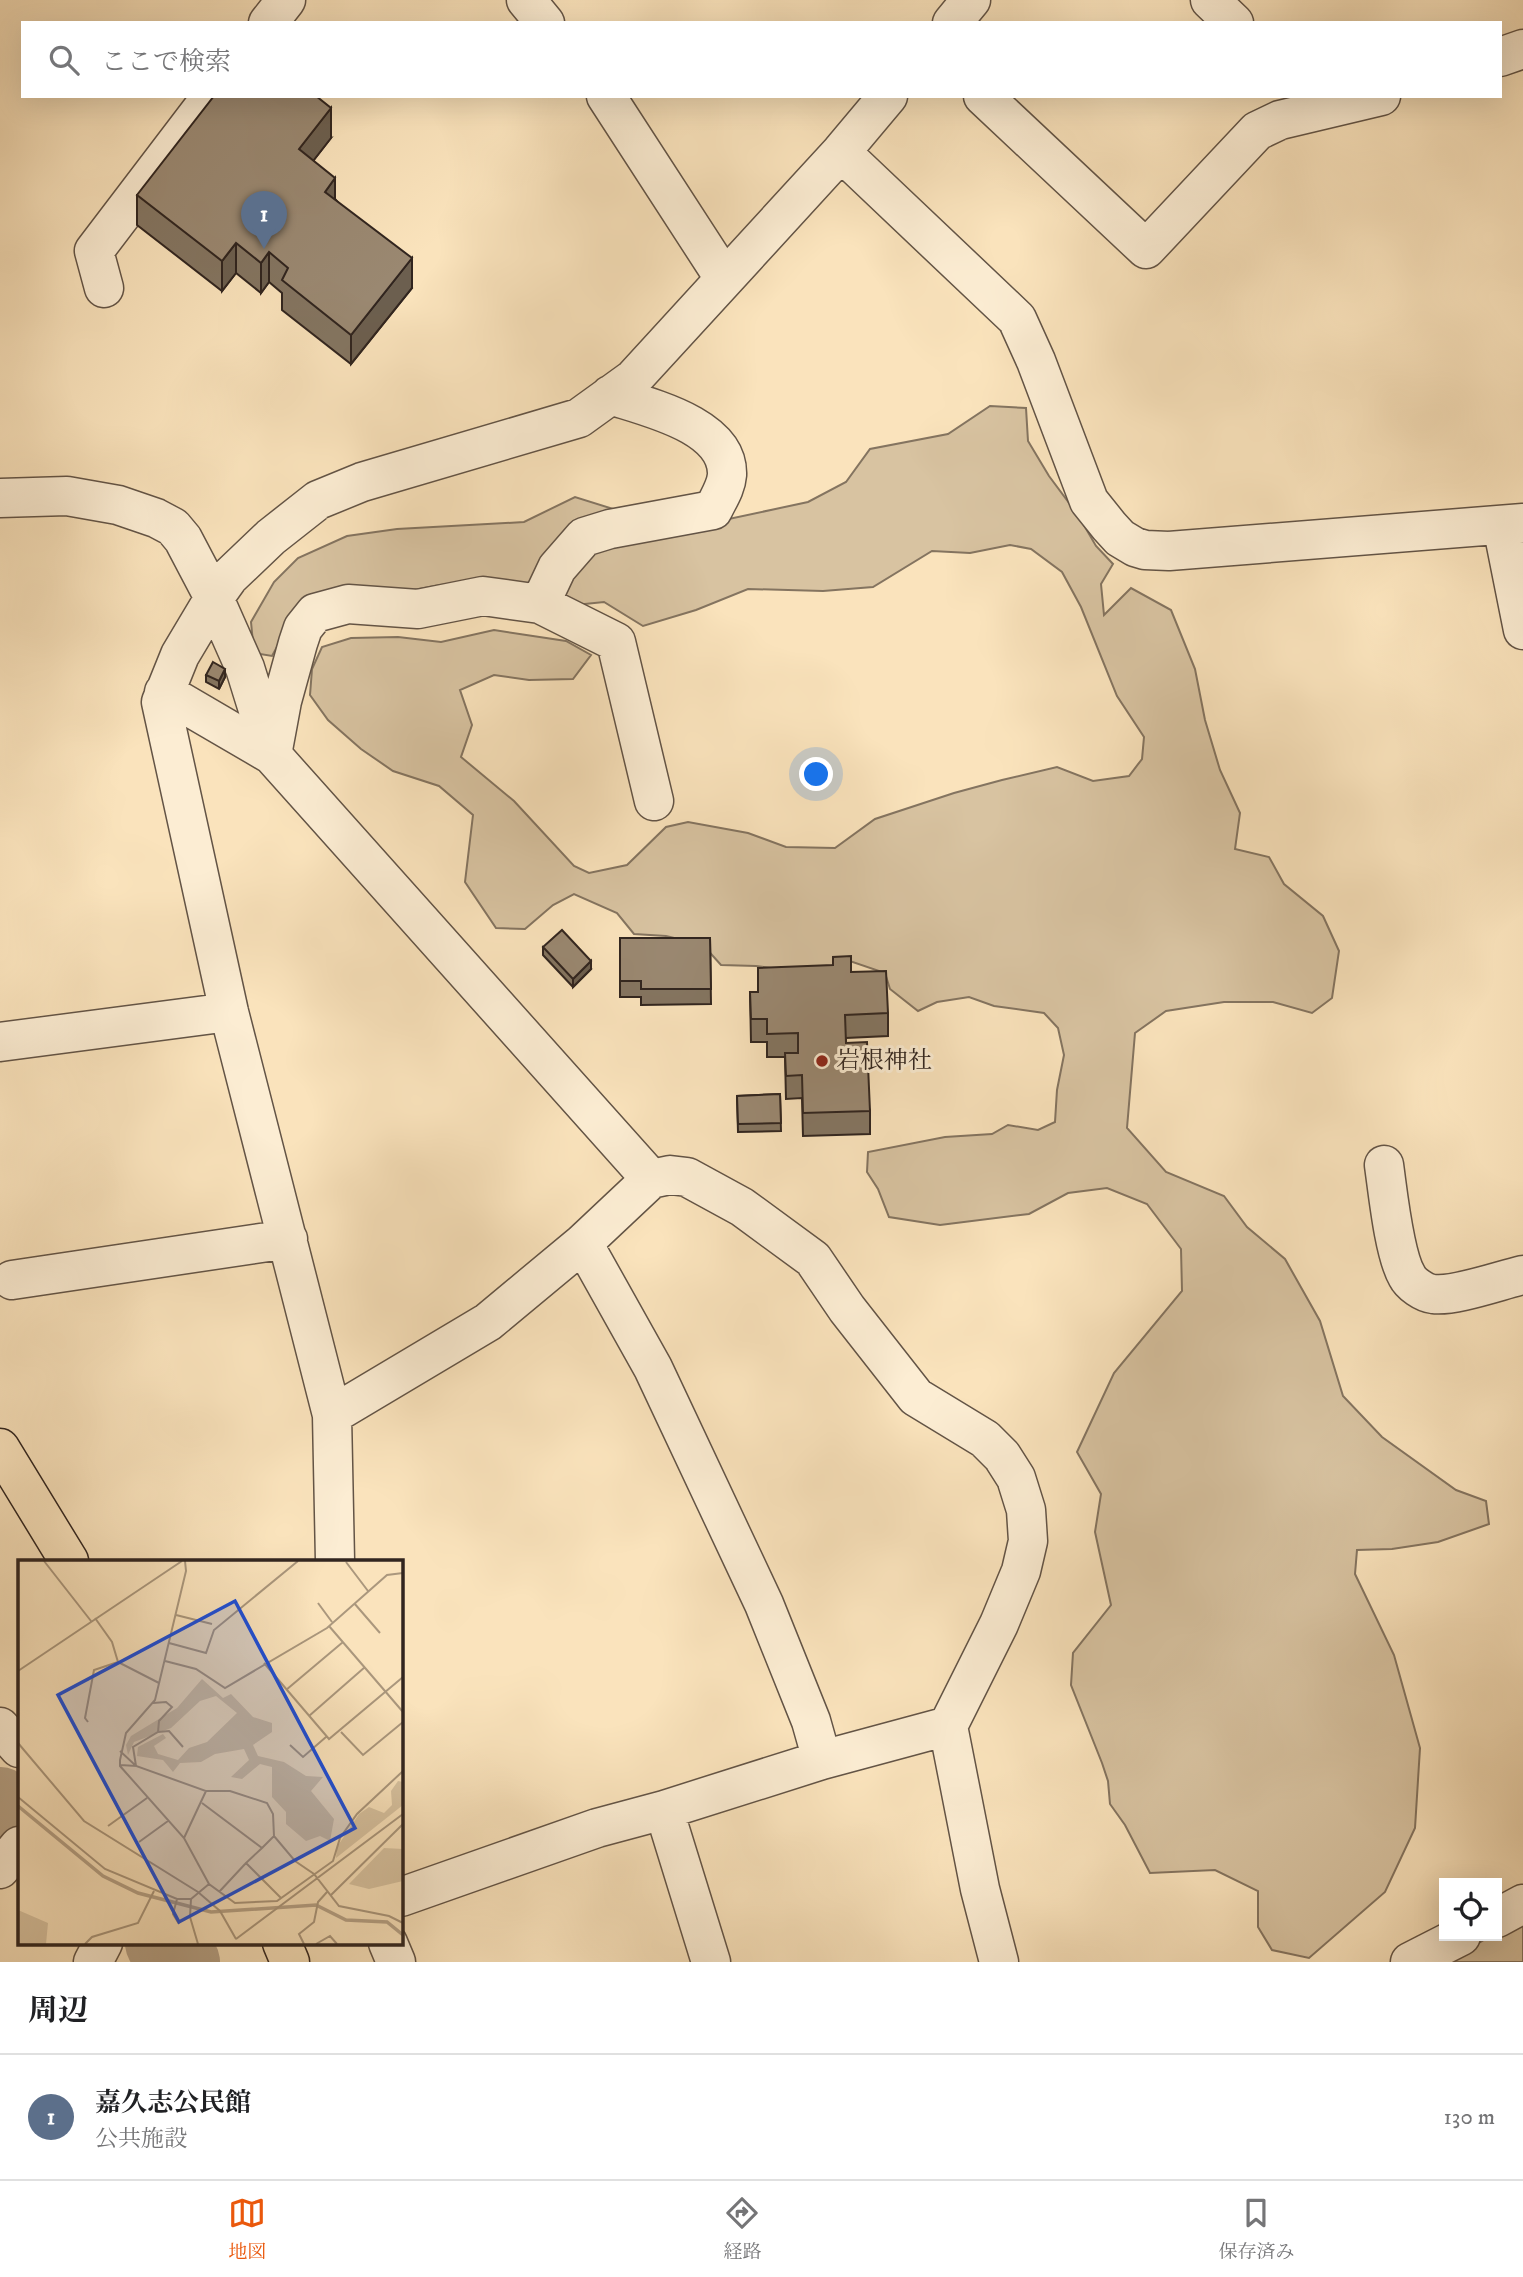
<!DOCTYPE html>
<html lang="ja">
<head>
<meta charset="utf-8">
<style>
	:root { --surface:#fff; --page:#f6f6f6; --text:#202124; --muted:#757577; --line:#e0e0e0; --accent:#ea580c }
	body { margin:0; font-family:"IM FELL DW Pica","Noto Serif JP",serif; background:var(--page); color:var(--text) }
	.controls { position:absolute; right:21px; bottom:21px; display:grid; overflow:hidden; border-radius:0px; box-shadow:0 7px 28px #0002 }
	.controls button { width:63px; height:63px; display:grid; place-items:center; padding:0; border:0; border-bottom:2px solid var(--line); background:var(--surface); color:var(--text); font:35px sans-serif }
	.you { position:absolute; left:817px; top:775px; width:24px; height:24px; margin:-18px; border:5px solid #fff; border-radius:50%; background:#1a73e8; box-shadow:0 0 0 10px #1a73e833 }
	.badge { display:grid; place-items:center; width:46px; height:46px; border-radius:50%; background:var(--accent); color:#fff; font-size:23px; font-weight:700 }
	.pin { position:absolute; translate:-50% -58px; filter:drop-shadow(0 2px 4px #0008) }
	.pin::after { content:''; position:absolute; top:37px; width:24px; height:21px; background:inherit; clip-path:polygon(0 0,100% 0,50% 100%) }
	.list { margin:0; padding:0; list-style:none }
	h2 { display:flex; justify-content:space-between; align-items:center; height:91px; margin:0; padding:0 28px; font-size:30px }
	h2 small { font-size:23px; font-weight:400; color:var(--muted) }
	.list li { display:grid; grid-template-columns:46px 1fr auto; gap:21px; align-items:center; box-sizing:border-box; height:126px; padding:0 28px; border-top:2px solid var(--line) }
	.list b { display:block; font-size:26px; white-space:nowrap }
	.list p { margin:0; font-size:23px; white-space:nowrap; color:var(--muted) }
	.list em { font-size:23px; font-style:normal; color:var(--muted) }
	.icon { flex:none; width:38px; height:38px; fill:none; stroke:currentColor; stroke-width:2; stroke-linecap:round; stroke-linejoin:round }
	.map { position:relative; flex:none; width:1523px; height:1962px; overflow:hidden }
	.search { position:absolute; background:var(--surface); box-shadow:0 7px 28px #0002; left:21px; right:21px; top:21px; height:77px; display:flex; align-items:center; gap:18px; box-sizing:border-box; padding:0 24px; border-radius:0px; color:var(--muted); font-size:26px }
	.sheet { height:217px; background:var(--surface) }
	nav { display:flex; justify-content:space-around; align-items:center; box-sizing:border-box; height:98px; border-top:2px solid var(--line); background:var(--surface); font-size:19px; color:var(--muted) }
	nav a { display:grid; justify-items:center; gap:4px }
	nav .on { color:var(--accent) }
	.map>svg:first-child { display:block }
	.green { fill:#d8c3a1; stroke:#847460; stroke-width:2 }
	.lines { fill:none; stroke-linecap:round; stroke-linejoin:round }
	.river { stroke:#b6a287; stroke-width:70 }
	.minor-casing { stroke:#635446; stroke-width:41 }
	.major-casing { stroke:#31251f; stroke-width:41 }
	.minor { stroke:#fcedd3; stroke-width:38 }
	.major { stroke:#fae3bc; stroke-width:38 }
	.wall { fill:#847561; stroke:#31251f; stroke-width:2 }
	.shaded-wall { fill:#6c5f4f; stroke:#31251f; stroke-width:2 }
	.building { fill:#9a8871; stroke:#31251f; stroke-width:2 }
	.poi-dot { fill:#8f2418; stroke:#fcedd3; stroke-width:2.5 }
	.labels { text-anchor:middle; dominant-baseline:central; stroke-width:6; stroke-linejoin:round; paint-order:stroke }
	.poi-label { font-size:24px; fill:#31251f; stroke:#fcedd3; text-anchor:start }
	.inset-river { fill:none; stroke:#b6a287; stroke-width:3.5 }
	.inset-road { fill:none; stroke:#aa977d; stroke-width:2 }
	.view { fill:#1d4ed8; fill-opacity:0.15; stroke:#1d4ed8; stroke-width:3.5 }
	.inset-edge { fill:none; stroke:#31251f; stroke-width:3.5 }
</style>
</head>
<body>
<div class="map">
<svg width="1523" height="1962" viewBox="0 0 1523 1962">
	<rect width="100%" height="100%" fill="#fae3bc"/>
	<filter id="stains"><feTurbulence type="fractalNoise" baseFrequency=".00286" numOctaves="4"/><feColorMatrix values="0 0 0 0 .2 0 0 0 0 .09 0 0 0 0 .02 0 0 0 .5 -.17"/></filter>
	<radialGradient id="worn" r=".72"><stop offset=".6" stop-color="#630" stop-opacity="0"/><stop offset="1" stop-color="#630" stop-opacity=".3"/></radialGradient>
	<path class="green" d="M990 406 1026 408 1028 441 1049 476 1078 515 1096 546 1113 564 1101 584 1104 615 1131 588 1171 610 1195 669 1205 720 1220 770 1240 813 1235 849 1269 857 1284 884 1323 916 1339 951 1332 998 1312 1013 1273 1002H1224L1166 1011 1135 1033 1127 1128 1166 1172 1224 1196 1247 1227 1285 1259 1320 1321 1343 1396 1382 1437 1456 1490 1486 1501 1489 1524 1438 1542 1392 1549 1357 1550 1355 1574 1394 1655 1420 1748 1415 1828 1385 1892 1309 1958 1272 1950 1258 1927V1891L1215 1870 1150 1873 1125 1825 1110 1804 1108 1781 1102 1763 1071 1685 1073 1653 1111 1605 1095 1532 1101 1494 1077 1452 1114 1373 1182 1291 1181 1249 1147 1204 1107 1188 1068 1193 1029 1214 940 1225 889 1217 878 1189 867 1172 868 1152 945 1137 992 1134 1008 1125 1038 1130 1055 1122 1057 1090 1064 1055 1058 1028 1044 1013 994 1006 969 997 937 1002 918 1011 890 989 885 973 847 960 823 969 799 972 756 966 721 965 703 945 666 936 634 934 617 913 574 894 553 905 525 929 496 928 465 882 473 815 439 786 393 771 361 749 328 720 310 695 312 669 322 647 351 638 398 637 441 642 494 630 566 641 591 655 573 679 529 680 494 675 460 690 472 725 461 757 514 801 574 866 589 873 627 865 666 827 688 822 748 833 786 847 835 848 875 819 954 793 1002 780 1057 767 1093 781 1129 776 1142 759 1144 737 1117 696 1081 607 1062 572 1031 549 1010 545 970 553 932 551 873 587 823 591 748 589 696 610 643 626 604 602 575 605 483 582 440 585 402 592 290 623 272 656 254 653 251 622 274 582 298 558 347 536 397 529 524 522 575 497 626 513 710 523 808 502 846 482 870 449 948 434Z
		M1523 1917V1962H1449L1490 1936H1497Z"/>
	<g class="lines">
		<path class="river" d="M0 1802 19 1822
			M160 1943 185 1962"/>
		<defs>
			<path id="minor" d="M526 0 545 23
				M1210 0 1234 23
				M268 23 286 0
				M952 23 971 0
				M1500 57 1523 49
				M606 96 724 278
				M983 96 1146 249 1257 131 1280 120 1381 96
				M841 152 1017 319 1036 361 1089 501 1109 526 1120 538 1135 547 1145 550 1169 551 1523 523
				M104 288 94 251 212 96
				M0 498 67 496 118 505 156 518 173 527 183 539 214 598 245 668 272 755 651 1179 583 1243 488 1322 332 1415
				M1502 525 1523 630
				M540 604 557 568 584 537 610 529 713 510C718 499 726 488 727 475 729 425 647 407 610 395
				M164 692 272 755 282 701 298 643 303 628 315 613 348 604 418 609 483 596 540 604 616 642 654 801
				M0 1042 229 1012
				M1384 1165C1388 1193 1394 1254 1407 1276 1411 1284 1424 1293 1433 1294 1454 1297 1501 1280 1523 1275
				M651 1179 670 1175 687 1177 742 1207 813 1259 847 1309 916 1397 985 1439 1002 1456 1016 1478 1026 1510 1028 1541 1021 1571 999 1624 948 1726
				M583 1243 653 1368 764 1604 811 1721 822 1760 664 1810 711 1962
				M12 1280 288 1239
				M335 1561 332 1415 229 1012 161 702 180 655 214 598 229 577 271 537 318 500 362 482 579 418 633 379 841 152 888 96
				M0 1727 19 1748
				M822 1760 948 1726 980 1889 999 1962
				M0 1869 19 1846
				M401 1897 597 1828 664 1810
				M1497 1918 1523 1904
				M388 1943 396 1962
				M93 1962 103 1943
				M1410 1962 1461 1936"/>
			<path id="major" d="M0 1448 69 1561
				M282 1943 290 1962"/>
		</defs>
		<use href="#minor" class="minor-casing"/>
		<use href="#major" class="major-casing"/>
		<use href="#minor" class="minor"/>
		<use href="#major" class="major"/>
	</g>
	<path class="wall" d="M331 138 313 161 335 199 412 288 351 364 282 310V293L269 282 261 293 236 273 222 291 137 225V195Z
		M206 675 225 677 219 689 206 682Z
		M620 938H710L711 1004 641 1005V997H620Z
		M543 947 591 969 573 987 543 955Z
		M758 968 851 972 888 1013V1036L846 1038V1043L870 1111V1134L803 1136 802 1098 786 1099 785 1057H767V1042H751L750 992H758Z
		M780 1094 781 1131 738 1132 737 1096Z"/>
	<path class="shaded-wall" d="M331 108V138L299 179V149Z
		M335 178V208L325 192Z
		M236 243V273L222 291V261Z
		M269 252V282L261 293V263Z
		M412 258V288L351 364V335Z
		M225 669V677L219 689V681Z
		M591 961V969L573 987V979Z"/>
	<path class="building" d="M214 96H316L331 108 299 149 335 178 325 192 412 258 351 335 282 280 288 268 269 252 261 263 236 243 222 261 137 195Z
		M213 662 225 669 219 681 206 675Z
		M562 930 591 961 573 979 543 947Z
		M620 938H710L711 989H641V981H620Z
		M851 956V972L886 971 888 1013 845 1015 846 1043 867 1042 870 1111 803 1113 802 1075 786 1076 785 1053H798V1033L767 1034V1019H751L750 992H758V968L833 965V957Z
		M780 1094 781 1123 738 1124 737 1096Z"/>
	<circle class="poi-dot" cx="822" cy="1061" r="7"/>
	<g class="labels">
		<g class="poi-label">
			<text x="836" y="1061">岩根神社</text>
		</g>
	</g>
	<g transform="translate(18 1560)">
		<rect width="385" height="385" fill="#fae3bc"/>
		<path d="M184 119 205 138 213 134 235 157 254 163V172L235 185 240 196 266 202 288 216 305 217 293 231 316 259 312 281 302 276 288 281 268 264V252L254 237V207L242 204 224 219 213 217 231 200 226 189 197 194 183 202 162 203 155 212 145 200 119 196 120 187 145 174 148 178 136 186 140 194 160 200 171 188 189 182 219 153 198 136 182 141 153 168 116 182 110 195 108 185 113 176 159 148ZM380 221 385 222V245L318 298 319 287 341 254 351 247 366 253 374 245 373 231ZM366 288 385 289V321L351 329 331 324ZM0 350 30 363 28 384H0Z" fill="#d8c3a1"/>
		<path class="inset-river" d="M0 246 85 316 120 333 193 352 298 345 328 360 369 362 385 375"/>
		<path class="inset-road" d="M26 1 73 61M167 1 168 11 137 140 108 173 102 200V206L166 278 191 324 217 343 259 341 315 301 322 278 339 254 385 211M328 2 350 31M300 43 314 62M336 43 362 73M158 55 194 64M77 58 94 82 100 102 141 123M311 66 385 152M151 83 188 93 196 70 280 1M147 101 178 109 207 128 309 68 369 15 385 13M246 103 311 179 385 117M0 111 164 1M268 130 325 82M135 143 148 142 154 147 141 161 140 172M291 156 347 107M70 162 67 158 76 110 100 102M323 172 345 195 385 162M0 183 66 261 180 332 202 351 218 379M272 185 285 197 308 177M102 191 118 206 188 231 166 278M102 205 118 206 115 187 140 172 151 171 165 187M188 231H212L249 243 255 254 256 276M0 237 87 309 159 339H173L191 324M184 243 244 288 228 303 263 338M90 266 129 238M121 282 150 261M244 288 256 276 277 301 296 314 321 346 371 356 385 363M201 332 228 303M312 336 385 264M159 339 155 354 161 364M173 339 172 357 180 384M218 379 385 254M67 384 74 377 120 363 136 331M286 384 281 374 296 362 300 342 309 332M298 384 312 376 319 384"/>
		<path class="view" d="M217 41 337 268 161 362 40 135Z"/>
		<rect width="385" height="385" class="inset-edge"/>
	</g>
	<rect width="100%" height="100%" filter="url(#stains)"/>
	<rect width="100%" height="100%" fill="url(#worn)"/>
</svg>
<div class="controls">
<button><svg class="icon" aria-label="locate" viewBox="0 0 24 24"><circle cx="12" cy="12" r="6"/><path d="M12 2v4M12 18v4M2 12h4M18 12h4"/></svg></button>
</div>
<div class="you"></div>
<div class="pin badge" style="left:264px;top:249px;background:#5c6f8a">1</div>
<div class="search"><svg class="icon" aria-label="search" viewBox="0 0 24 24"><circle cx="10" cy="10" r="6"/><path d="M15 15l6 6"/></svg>ここで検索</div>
</div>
<section class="sheet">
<h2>周辺<small></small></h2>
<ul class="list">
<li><span class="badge" style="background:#5c6f8a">1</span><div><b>嘉久志公民館</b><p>公共施設</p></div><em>130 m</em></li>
</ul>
</section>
<nav>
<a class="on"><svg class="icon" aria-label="map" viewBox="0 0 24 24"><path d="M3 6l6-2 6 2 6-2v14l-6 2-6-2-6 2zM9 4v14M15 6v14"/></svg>地図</a>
<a><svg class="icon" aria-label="directions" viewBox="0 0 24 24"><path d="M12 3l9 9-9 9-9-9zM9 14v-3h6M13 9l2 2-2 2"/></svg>経路</a>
<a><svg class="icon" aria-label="saved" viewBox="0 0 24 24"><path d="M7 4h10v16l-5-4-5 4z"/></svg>保存済み</a>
</nav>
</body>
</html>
